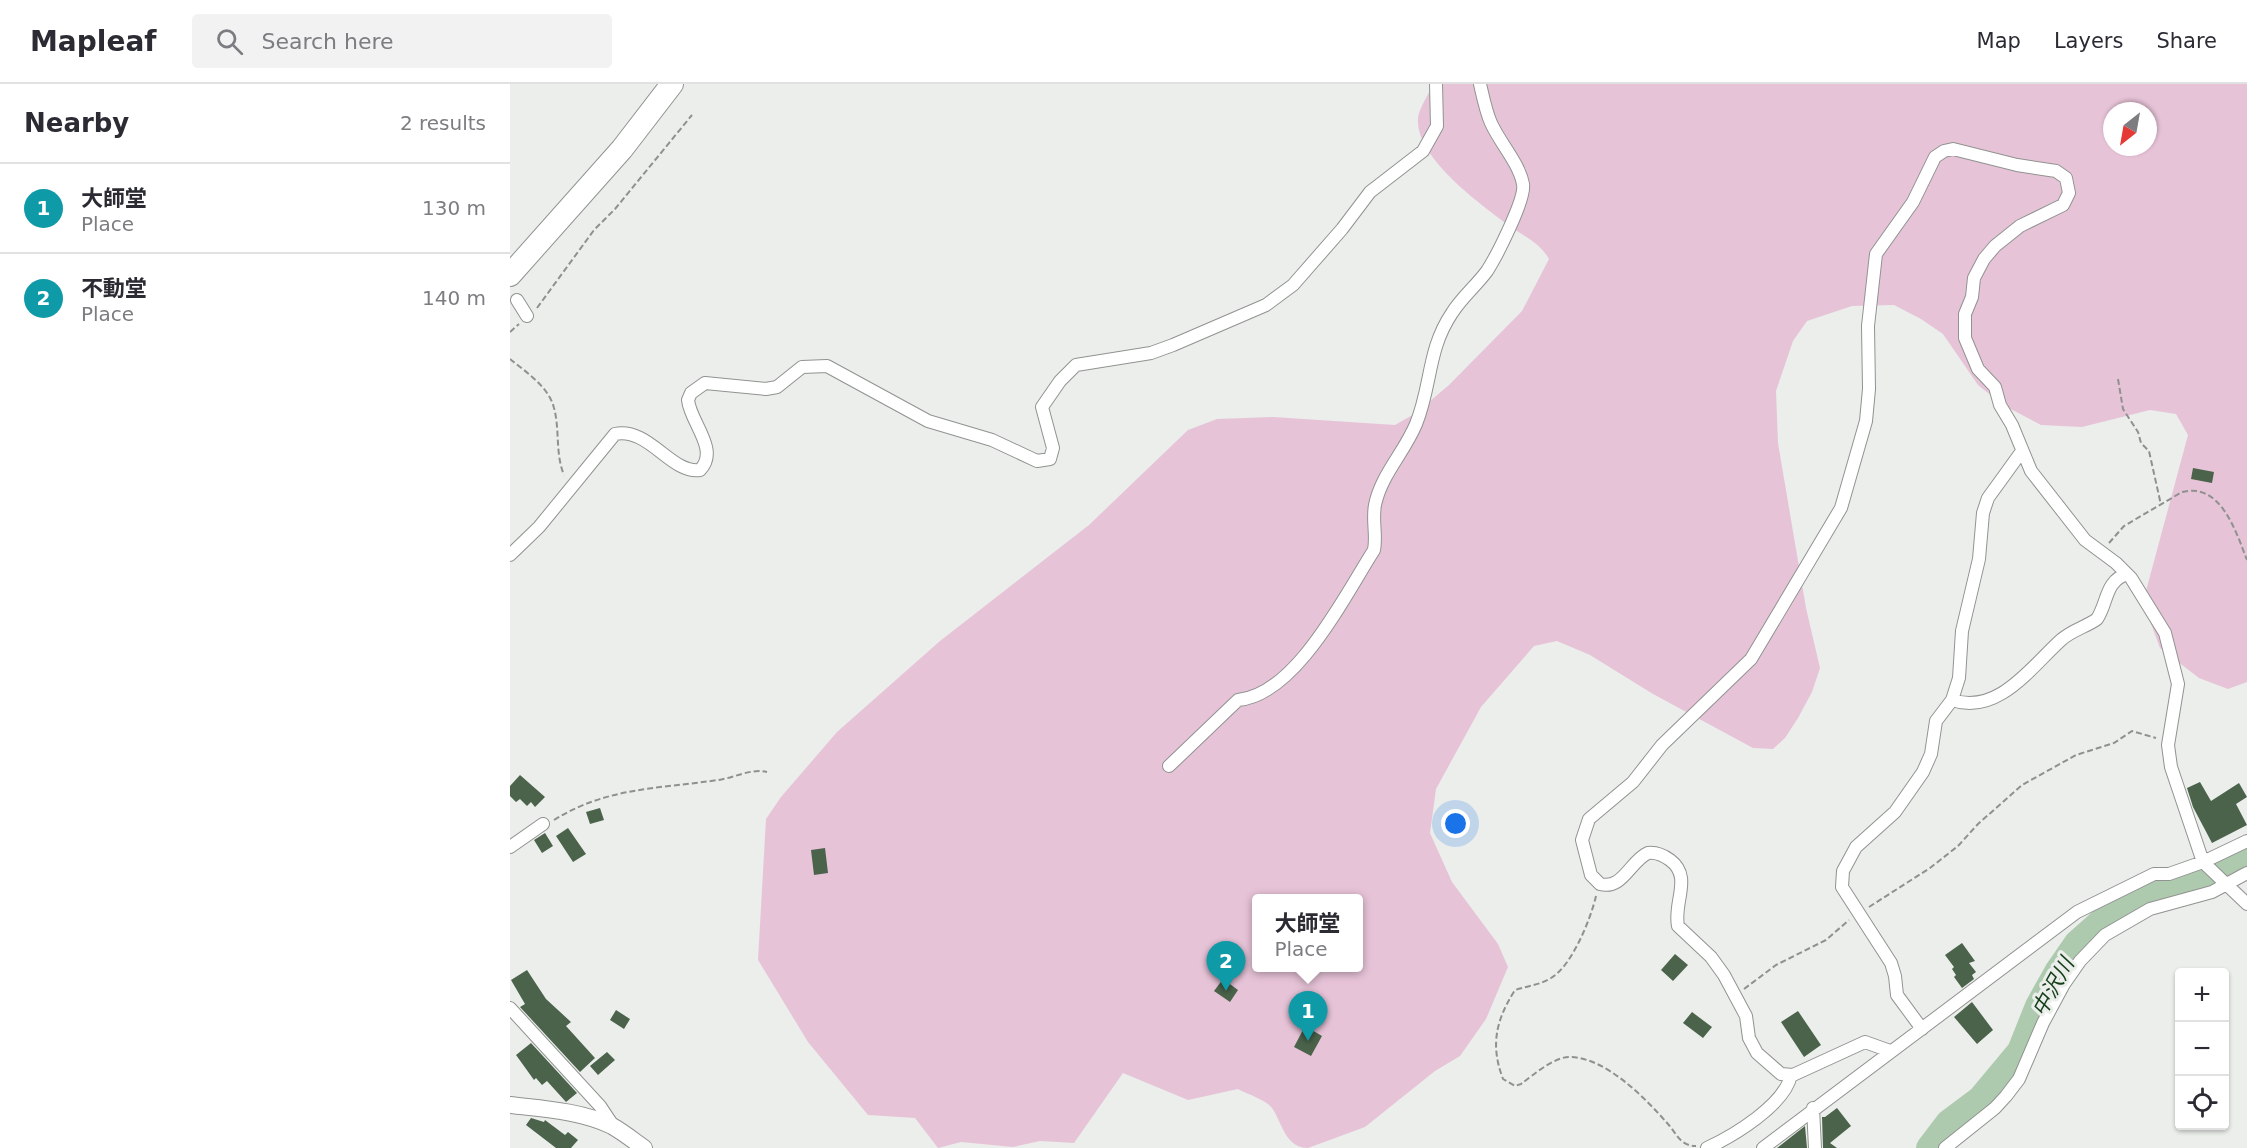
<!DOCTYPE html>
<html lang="en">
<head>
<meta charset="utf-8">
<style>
	:root { --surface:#fff; --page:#f2f2f3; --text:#2b2b33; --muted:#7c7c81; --line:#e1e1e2; --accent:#d93025 }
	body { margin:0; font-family:"DejaVu Sans","Noto Sans JP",sans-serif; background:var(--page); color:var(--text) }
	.controls { position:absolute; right:18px; bottom:18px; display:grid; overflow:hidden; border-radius:6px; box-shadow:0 2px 4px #0004 }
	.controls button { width:54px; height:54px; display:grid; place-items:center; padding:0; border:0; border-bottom:2px solid var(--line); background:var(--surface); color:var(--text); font:30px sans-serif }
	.compass { position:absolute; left:1593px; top:18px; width:54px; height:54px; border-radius:50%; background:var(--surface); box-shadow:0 2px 4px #0004; rotate:211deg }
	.you { position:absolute; left:946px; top:740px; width:21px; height:21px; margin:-15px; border:4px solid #fff; border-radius:50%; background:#1a73e8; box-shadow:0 0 0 9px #1a73e833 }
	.badge { display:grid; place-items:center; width:39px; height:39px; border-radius:50%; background:var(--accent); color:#fff; font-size:20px; font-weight:700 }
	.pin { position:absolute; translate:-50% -50px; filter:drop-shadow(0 2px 3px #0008) }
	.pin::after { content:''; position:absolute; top:32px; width:21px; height:18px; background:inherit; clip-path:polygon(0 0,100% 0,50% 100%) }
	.popup { position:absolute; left:742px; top:810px; width:111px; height:78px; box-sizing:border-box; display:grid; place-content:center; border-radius:6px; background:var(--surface); filter:drop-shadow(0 2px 4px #0005); font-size:20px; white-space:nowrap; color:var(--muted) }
	.popup b { font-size:22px; color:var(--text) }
	.popup::after { content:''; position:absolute; left:50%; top:100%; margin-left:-12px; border:12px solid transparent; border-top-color:var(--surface) }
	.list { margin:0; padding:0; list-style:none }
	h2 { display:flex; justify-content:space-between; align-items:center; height:78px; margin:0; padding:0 24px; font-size:26px }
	h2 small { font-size:20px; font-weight:400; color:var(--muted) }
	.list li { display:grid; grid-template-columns:39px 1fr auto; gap:18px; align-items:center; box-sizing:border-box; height:90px; padding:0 24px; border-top:2px solid var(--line) }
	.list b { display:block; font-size:22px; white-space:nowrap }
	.list p { margin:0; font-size:20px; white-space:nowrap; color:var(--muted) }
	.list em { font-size:20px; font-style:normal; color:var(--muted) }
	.icon { flex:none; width:33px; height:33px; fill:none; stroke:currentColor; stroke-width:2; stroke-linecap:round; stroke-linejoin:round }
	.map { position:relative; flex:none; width:1737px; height:1064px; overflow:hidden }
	header { display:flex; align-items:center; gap:36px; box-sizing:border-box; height:84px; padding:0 30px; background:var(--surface); border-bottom:2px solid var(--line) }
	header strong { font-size:28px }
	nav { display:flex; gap:33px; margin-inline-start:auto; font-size:21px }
	.search { width:420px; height:54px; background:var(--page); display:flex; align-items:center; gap:15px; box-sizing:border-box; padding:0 21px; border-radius:6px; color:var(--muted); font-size:22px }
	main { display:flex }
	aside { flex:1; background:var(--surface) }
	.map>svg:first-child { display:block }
	.green { fill:#e7c3d8; fill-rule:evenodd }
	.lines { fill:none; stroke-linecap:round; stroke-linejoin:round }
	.river { stroke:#aecaae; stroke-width:26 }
	.building { fill:#4b634b }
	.street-casing { stroke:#909390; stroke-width:14 }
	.secondary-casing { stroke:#909390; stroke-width:18 }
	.highway-casing { stroke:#909390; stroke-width:24 }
	.path { stroke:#8f918f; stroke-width:2; stroke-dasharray:6 3; stroke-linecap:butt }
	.street { stroke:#fff; stroke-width:12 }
	.secondary { stroke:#fff; stroke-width:16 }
	.highway { stroke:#fff; stroke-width:22 }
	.labels { text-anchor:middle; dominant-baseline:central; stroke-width:6; stroke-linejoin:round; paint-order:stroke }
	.water-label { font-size:21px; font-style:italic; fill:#143e17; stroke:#ebeeeb }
</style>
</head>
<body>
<header>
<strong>Mapleaf</strong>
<div class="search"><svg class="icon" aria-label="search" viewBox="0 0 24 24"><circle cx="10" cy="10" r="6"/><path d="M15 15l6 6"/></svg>Search here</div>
<nav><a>Map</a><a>Layers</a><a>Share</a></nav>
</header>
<main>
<aside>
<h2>Nearby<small>2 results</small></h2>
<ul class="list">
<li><span class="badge" style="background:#0f9aa8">1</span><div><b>大師堂</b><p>Place</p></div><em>130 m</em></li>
<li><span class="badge" style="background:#0f9aa8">2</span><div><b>不動堂</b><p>Place</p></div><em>140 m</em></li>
</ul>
</aside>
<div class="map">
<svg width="1737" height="1064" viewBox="0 0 1737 1064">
	<rect width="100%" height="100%" fill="#ebeeeb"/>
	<path class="green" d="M923 0H1737V598L1718 605 1689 594 1650 564 1633 518 1678 351 1666 330 1640 326 1572 343 1531 341 1493 321 1468 301 1433 250 1411 235 1384 221 1342 222 1297 237 1283 257 1266 307 1268 359 1296 524 1310 584 1302 608 1288 634 1275 654 1263 665 1243 664 1143 610 1080 571 1047 557 1024 562 971 623 926 705 920 749 942 798 988 860 998 883 976 935 950 972 925 987 855 1043 798 1064C775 1064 772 1038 762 1024 756 1016 737 1010 728 1005L678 1016 613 989 564 1059 530 1057 503 1063 451 1058 428 1064 405 1034 358 1031 298 958 248 876 256 735 271 713 327 648 430 557 579 441 678 346 707 335 763 333 885 341 906 329 939 301 1012 227 1039 175C1030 159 1015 153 1001 143 972 121 905 74 908 34 909 24 919 10 923 0ZM1602 27H1638V63H1602ZM747 814H849V884H747Z"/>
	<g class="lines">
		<path class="river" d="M1419 1064 1438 1039 1470 1015 1510 967 1528 922 1547 888 1567 859 1594 835 1652 803 1714 786 1737 775"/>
	</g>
	<path class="building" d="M1683 384 1704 388 1702 399 1681 395Z
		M10 691 35 713 25 723 21 718 17 722 10 715 6 718 0 712V702Z
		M1690 698 1701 717 1729 699 1737 713 1726 720 1737 741 1702 759 1683 723 1677 704Z
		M90 724 94 736 80 740 76 728Z
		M58 744 76 770 63 778 46 752Z
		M35 749 43 762 32 769 24 756Z
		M315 764 318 789 304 791 301 766Z
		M1452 859 1465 877 1459 879 1466 888 1462 891 1464 895 1452 904 1444 893 1446 891 1442 885 1444 883 1435 871Z
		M1165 870 1178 881 1163 897 1151 886Z
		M17 886 36 915 61 938 56 942 85 974 70 988 10 923 15 920 1 896Z
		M713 895 728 906 720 918 704 907Z
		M1462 918 1483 946 1467 960 1444 933Z
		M106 926 120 935 114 945 100 936Z
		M1288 927 1311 961 1294 973 1271 938Z
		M1182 928 1202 943 1193 954 1173 939Z
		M795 942 812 952 801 972 784 963Z
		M21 959 67 1009 56 1018 37 997 32 1001 26 994 24 996 6 971Z
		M97 968 105 976 88 991 80 982Z
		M1327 1024 1341 1042 1320 1059 1327 1064H1313L1312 1033H1315Z
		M21 1034 34 1038 35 1036 55 1051 58 1048 68 1056 61 1064H46L16 1041Z
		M1295 1042 1297 1064H1267Z"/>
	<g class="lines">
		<defs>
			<path id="street" d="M7 216 17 232
				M0 471 29 443 105 350C139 343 161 390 190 386 210 366 180 338 178 316L181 309 195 299 256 305 267 303 292 283 317 282 418 337 482 356 527 377 540 375 543 364 532 323 550 297 566 281 641 269 663 261 756 221 783 201 832 145 860 108 913 67 927 42 926 0
				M1442 616C1488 632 1522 582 1551 556 1562 546 1576 543 1587 535 1598 518 1595 497 1617 490
				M659 682 728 616C786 611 835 511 864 466 867 451 862 437 865 421 871 391 894 369 906 340 922 301 917 266 942 229 952 213 966 202 977 187 986 173 1016 115 1013 100 1009 79 990 59 981 39 976 28 973 13 970 0
				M0 763 33 740
				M0 924 90 1022 104 1043
				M1412 945 1387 911 1385 892 1381 879 1332 803 1333 787 1346 763 1385 728 1413 688 1421 670 1426 637 1442 616 1449 594 1452 547 1469 475 1473 429 1478 414 1512 367
				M1380 967 1355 958 1283 991 1271 990 1247 969 1239 954 1236 932 1214 891 1201 873 1168 842C1163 818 1183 793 1160 776 1153 771 1146 768 1138 769 1120 777 1113 806 1090 800L1081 791 1072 756 1079 735 1123 698 1152 661 1241 575 1331 424 1356 337 1359 305 1358 242 1366 170 1403 118 1425 73 1434 67 1443 65 1507 81 1546 87 1556 94 1559 109 1553 121 1510 142 1485 162 1474 175 1464 194 1462 213 1455 230V254L1468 285 1485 303 1490 321 1502 341 1521 387 1575 456 1606 479 1621 494 1655 549 1668 600 1658 661 1661 683 1693 778 1737 820
				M1303 1024 1305 1064
				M1197 1064C1223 1052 1275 1021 1281 991
				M1253 1064 1567 828 1644 790H1659L1693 778 1737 757
				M1435 1064 1485 1024 1496 1012 1509 995 1533 939 1554 900 1570 877 1595 851 1640 825 1702 808 1737 789"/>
			<path id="secondary" d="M0 1021C34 1025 71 1027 102 1042 113 1048 124 1057 134 1064"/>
			<path id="highway" d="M0 191 112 65 162 0"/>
		</defs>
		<use href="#street" class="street-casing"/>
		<use href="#secondary" class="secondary-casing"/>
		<use href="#highway" class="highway-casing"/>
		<path class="path" d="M27 224 84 146 105 125 182 31
			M0 248 9 240
			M0 275C16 288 39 303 44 324 50 346 45 369 54 391
			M1608 295 1613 325 1628 348 1631 359 1639 367 1651 421
			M1599 459 1614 442 1672 408C1711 398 1726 448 1737 476
			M44 736C97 703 148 705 208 696 224 694 241 684 257 688
			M1086 812C1081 834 1062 882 1041 894 1030 901 1017 902 1005 906 986 936 980 961 993 995L1005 1002 1011 1000C1023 991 1044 973 1059 973 1096 973 1136 1015 1158 1040 1167 1050 1170 1062 1186 1062
			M1359 823 1420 784 1448 762 1468 740 1512 701 1566 671 1604 659 1622 647 1646 654
			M1234 905 1266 881 1316 856 1339 836"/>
		<use href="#street" class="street"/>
		<use href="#secondary" class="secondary"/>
		<use href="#highway" class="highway"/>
	</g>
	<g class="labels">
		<g class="water-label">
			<text transform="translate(1543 903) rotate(-61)">中沢川</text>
		</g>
	</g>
</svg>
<div class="controls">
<button>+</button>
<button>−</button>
<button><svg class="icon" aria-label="locate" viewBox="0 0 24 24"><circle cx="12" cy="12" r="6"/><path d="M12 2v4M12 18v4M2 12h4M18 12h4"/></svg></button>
</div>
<svg class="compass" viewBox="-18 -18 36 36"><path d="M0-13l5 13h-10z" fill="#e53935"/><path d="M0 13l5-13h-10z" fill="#7c7c81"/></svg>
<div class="you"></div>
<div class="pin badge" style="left:798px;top:957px;background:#0f9aa8">1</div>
<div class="popup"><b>大師堂</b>Place</div>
<div class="pin badge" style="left:716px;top:907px;background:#0f9aa8">2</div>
</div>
</main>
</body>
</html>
